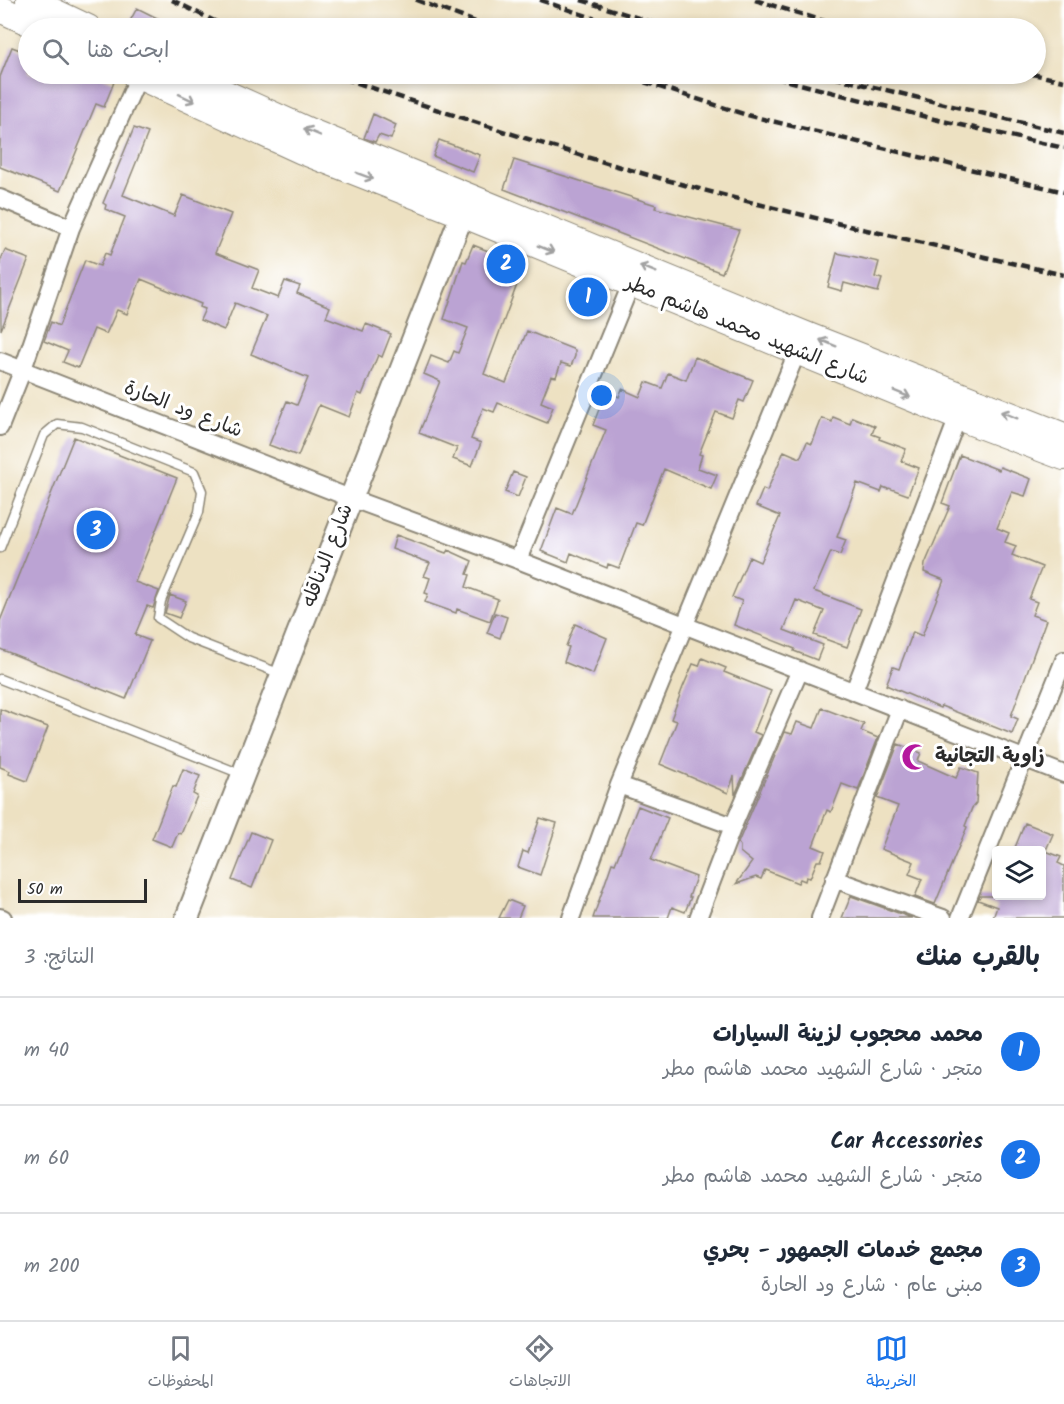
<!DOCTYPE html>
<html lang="ar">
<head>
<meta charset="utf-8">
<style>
	:root { --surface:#fff; --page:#f2f2f3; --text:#1f2937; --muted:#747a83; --line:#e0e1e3; --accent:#1a73e8 }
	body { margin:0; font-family:Kalam,"Playpen Sans Arabic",sans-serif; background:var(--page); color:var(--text); direction:rtl }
	.controls { position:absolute; right:18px; bottom:18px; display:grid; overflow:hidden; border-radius:6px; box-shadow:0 3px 9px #0003 }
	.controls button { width:54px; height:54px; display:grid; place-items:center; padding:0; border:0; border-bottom:2px solid var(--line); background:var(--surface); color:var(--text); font:30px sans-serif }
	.scale { position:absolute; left:18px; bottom:15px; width:129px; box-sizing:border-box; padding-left:6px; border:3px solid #2b2b2b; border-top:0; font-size:16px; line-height:21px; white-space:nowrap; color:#2b2b2b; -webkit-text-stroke:4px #fff; paint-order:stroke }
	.you { position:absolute; left:602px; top:396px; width:21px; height:21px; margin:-15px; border:4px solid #fff; border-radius:50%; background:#1a73e8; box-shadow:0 0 0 9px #1a73e833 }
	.badge { display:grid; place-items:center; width:39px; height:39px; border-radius:50%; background:var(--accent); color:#fff; font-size:20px; font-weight:700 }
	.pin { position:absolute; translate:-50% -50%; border:3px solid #fff; box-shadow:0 2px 6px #0006 }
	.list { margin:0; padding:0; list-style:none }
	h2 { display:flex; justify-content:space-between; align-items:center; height:78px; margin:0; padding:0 24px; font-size:26px }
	h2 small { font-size:20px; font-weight:400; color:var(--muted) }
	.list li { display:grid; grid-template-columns:39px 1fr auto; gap:18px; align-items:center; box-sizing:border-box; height:108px; padding:0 24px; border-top:2px solid var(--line) }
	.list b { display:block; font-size:22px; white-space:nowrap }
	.list p { margin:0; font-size:20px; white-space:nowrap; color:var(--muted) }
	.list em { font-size:20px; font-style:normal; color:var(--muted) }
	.icon { flex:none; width:33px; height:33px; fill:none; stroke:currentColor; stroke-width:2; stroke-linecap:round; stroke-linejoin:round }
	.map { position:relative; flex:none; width:1064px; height:918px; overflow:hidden; direction:ltr }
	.search { position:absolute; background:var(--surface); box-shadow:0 3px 9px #0003; left:18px; right:18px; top:18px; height:66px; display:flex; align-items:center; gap:15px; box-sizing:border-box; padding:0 21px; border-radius:33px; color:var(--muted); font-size:22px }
	.sheet { height:402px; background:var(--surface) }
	nav { display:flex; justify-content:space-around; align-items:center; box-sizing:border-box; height:84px; border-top:2px solid var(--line); background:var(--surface); font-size:16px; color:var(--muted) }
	nav a { display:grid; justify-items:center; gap:3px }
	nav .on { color:var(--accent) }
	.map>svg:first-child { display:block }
	.building { fill:#bba3d3 }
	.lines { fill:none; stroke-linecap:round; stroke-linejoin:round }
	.lane-casing { stroke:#8c8676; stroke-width:11 }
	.street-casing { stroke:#8c8676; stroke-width:20 }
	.secondary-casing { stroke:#8c8676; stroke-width:26 }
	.primary-casing { stroke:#8c8676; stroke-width:28 }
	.lane { stroke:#fff; stroke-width:8 }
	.street { stroke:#fff; stroke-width:16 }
	.secondary { stroke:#fff; stroke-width:22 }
	.primary { stroke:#fff; stroke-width:26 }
	.rail { stroke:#2b2b2b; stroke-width:4.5; stroke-dasharray:9 4.5; stroke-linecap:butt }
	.oneway { stroke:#a0a0a0 }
	.labels { text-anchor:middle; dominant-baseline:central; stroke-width:6; stroke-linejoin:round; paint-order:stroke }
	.street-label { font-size:20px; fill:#2b2b2b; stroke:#fff }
	.poi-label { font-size:20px; font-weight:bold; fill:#2b2b2b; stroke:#fff; text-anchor:start }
</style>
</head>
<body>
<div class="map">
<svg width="1064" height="918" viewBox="0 0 1064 918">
	<rect width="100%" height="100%" fill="#fff"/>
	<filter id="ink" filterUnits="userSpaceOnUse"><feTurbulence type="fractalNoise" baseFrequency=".0167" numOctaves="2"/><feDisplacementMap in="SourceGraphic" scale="12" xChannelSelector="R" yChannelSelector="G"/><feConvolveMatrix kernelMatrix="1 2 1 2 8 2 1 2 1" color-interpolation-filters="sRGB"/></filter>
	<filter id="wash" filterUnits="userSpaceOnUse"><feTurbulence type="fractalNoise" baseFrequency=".008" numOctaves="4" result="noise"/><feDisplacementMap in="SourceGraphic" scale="24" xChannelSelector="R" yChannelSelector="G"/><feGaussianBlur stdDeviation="1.35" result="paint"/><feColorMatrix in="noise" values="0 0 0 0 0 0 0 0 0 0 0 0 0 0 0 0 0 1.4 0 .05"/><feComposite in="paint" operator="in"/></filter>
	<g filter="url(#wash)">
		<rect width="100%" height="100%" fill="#ede1c2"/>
		<g id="blocks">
			<path class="building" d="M137 8 177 28H139L129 23Z
				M12 47 28 53V74H92L114 82 104 107 96 104 60 191 0 167V77Z
				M373 114 396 125 391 139 379 135 375 142 364 138Z
				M134 128 148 133 123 195 174 216 183 195 231 214 215 253 259 270 252 288 278 298 285 281 300 286 297 293 330 307 326 317 363 331 366 324 391 334 382 357 378 355 362 395 358 393 349 417 319 405 298 456 269 445 287 401 297 405 308 378 251 354 267 316 235 303 224 330 200 320 205 309 200 307 201 304 141 279 127 314 117 310 106 334 94 329 78 368 63 362 68 351 44 341 51 322 59 326 85 260 100 266 105 253 110 255 125 217 105 209 106 205 103 203Z
				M439 140 480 155 473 172 433 156Z
				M514 160 656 205 655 208 739 230 722 273 504 189Z
				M473 245 501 256 494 273 518 282 484 374 506 383 527 331 575 350V356L571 366 561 363 556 377 551 376 541 402 553 407 547 423 498 403 494 412 483 408 471 439 481 443 472 466 453 459 457 448 419 433 440 381 424 374 431 356 449 363 454 351 458 353 468 328 444 319 463 261 466 262Z
				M5 250 29 259 1 330 0 262Z
				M837 253 879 262 875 277 882 279 878 292 844 283 842 291 828 287Z
				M695 357 753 380 744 402 739 400 732 418 716 412 699 454 702 455 698 468 717 475 711 489 664 469 642 525 636 523 619 568 608 564 607 568 571 553 568 562 541 551 557 508 572 514 606 430 593 425 606 391 619 397 622 389 640 397 646 382 662 388 668 373 686 380Z
				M833 417 850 424 852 417 875 426 872 434 880 437 879 439 906 449 901 461 919 468 908 495 889 488 888 489 883 487 881 492 857 483 837 537 846 540 840 555 831 552 814 591 861 609 847 647 814 635 824 611 796 600 784 630 823 645 817 660 794 651 795 649 734 625 742 601 732 597 749 557 760 562 780 516 756 506 763 489 767 491 784 451 800 458 807 442 812 444 822 418 832 422Z
				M74 437 177 478 135 582 159 591 153 608 147 606 135 635 150 641 126 699 0 649V621Z
				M960 455 999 470 1000 467 1031 479 1025 496 1012 492 997 528 1009 533 1005 542 1016 546 1012 555 1042 567 1029 599 1037 602 1032 615 1046 620 1011 716 1018 719 1012 734 941 706 940 708 886 685 893 667 899 669 913 632 922 636 944 580 924 572 925 564 950 506 942 503Z
				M513 472 526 477 518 497 505 492Z
				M396 535 446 553 448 550 472 561 467 574 470 575 466 587 498 599 490 621 457 609 456 613 425 602 428 594 425 593 430 578 424 576 430 563 392 549Z
				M170 595 186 601 179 618 165 613Z
				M495 613 507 617 500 638 487 633Z
				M575 624 607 638 593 674 564 662 569 647 566 646Z
				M702 658 726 668 724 672 771 691 754 732 761 735 735 795 734 776 728 793 660 764 677 721 671 719 683 687 693 664 699 666Z
				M822 708 864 724 861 731 878 738 858 790 842 784 831 812 827 810 813 846 825 851 821 861H817L810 878 806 877 805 881 800 879 798 883 765 870 761 879 756 877 736 884 752 862 740 852V846L738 843 785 732 792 734 797 722 814 728Z
				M0 709 48 727 27 781 9 774 10 771 0 767Z
				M898 744 921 753 918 761 956 778 961 767 978 773 976 803 972 808 965 826 967 827 935 904 915 897 922 879 909 874 914 862 881 849 898 806 877 798Z
				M183 769 200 776 193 794 197 796 181 834 178 833 172 847 152 839 173 786 176 787Z
				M638 806 668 818 651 860 696 877 689 897H691L685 912 672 907 668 918H593L612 863 615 864Z
				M540 818 557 823 540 875 518 867 523 851 528 853Z
				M1025 823 1053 834 1046 850H1043L1061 857 1058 863 1064 866V918H993L997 907 978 900 980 896H1041V850H1014Z
				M251 832 271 840 252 888 232 880Z
				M851 896 912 918H842Z
				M508 900 523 906 518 918H499Z"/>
		</g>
	</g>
	<g filter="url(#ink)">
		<use href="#blocks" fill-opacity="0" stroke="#8c8676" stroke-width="1.5"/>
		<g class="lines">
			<defs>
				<path id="lane" d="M0 548 44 435 57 424 82 427 194 472 202 491 199 512 161 601 158 618 188 638 281 674
					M0 679 241 774"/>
				<path id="street" d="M0 198 71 228
					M0 361 350 498 518 560 1064 774
					M0 427 23 369 71 228 139 76
					M518 560 631 284
					M854 691 958 417
					M619 785 733 826
					M834 879 943 918
					M0 917 3 918
					M571 918 619 785 797 352
					M698 918 733 826 800 670
					M820 918 900 709
					M960 918 1064 660"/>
				<path id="secondary" d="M187 918 469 197"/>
				<path id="primary" d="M29 0 88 28
					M0 9 41 28
					M134 74 302 151 462 214 958 417 1064 457
					M183 74 311 132 811 337 1064 436"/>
			</defs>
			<use href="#lane" class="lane-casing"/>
			<use href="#street" class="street-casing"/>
			<use href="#secondary" class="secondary-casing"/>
			<use href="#primary" class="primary-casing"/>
			<use href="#lane" class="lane"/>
			<use href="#street" class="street"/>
			<use href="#secondary" class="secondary"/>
			<use href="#primary" class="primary"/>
			<path class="rail" d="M172 0 228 28
				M416 0 492 28
				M540 0 622 28
				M581 0 670 28
				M755 0 847 28
				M331 74C440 111 548 147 659 178 793 215 929 244 1064 275
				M619 74 747 115 1064 192
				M762 74 934 119 1064 148
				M820 74 1064 133
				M1032 74 1064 81"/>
		</g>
		<defs><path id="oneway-shaft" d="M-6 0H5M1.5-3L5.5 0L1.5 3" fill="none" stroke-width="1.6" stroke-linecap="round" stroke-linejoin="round" transform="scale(1.5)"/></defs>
		<g class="oneway">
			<use href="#oneway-shaft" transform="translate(187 98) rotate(25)"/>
			<use href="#oneway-shaft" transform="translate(312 132) rotate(-157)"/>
			<use href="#oneway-shaft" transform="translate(365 176) rotate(21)"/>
			<use href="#oneway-shaft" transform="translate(546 249) rotate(22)"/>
			<use href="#oneway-shaft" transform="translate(648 269) rotate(-158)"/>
			<use href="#oneway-shaft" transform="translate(828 343) rotate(-158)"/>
			<use href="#oneway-shaft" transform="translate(902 394) rotate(22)"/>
			<use href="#oneway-shaft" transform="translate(1009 415) rotate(-158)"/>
		</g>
	</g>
	<defs>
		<symbol id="mosque-bare" viewBox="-9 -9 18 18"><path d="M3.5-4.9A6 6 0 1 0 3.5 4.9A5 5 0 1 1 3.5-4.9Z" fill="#b5179e" stroke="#fff" stroke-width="2.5" paint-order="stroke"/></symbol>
	</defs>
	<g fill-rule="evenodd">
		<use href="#mosque-bare" x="896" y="738" width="38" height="38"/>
	</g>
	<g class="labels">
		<g class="street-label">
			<text transform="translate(747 331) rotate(22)">شارع الشهيد محمد هاشم مطر</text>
			<text transform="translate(183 410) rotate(21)">شارع ود الحارة</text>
			<text transform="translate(328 556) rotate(-69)">شارع الدناقله</text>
		</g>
		<g class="poi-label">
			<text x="935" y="757">زاوية التجانية</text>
		</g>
	</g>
</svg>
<div class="controls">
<button><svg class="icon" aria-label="layers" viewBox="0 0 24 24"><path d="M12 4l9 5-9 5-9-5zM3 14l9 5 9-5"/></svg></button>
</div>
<div class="scale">50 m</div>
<div class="you"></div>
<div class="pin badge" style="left:588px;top:297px">1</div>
<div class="pin badge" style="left:506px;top:264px">2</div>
<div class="pin badge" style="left:96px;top:530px">3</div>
<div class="search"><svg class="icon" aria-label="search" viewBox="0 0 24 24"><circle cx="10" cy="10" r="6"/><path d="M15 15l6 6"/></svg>ابحث هنا</div>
</div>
<section class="sheet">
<h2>بالقرب منك<small>النتائج: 3</small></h2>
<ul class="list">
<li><span class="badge">1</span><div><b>محمد محجوب لزينة السيارات</b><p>متجر · شارع الشهيد محمد هاشم مطر</p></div><em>40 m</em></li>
<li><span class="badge">2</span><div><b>Car Accessories</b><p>متجر · شارع الشهيد محمد هاشم مطر</p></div><em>60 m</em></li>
<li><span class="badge">3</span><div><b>مجمع خدمات الجمهور - بحري</b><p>مبنى عام · شارع ود الحارة</p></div><em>200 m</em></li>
</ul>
</section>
<nav>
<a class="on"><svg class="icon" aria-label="map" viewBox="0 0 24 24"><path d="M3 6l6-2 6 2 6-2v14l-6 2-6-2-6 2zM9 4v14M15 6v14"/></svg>الخريطة</a>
<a><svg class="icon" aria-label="directions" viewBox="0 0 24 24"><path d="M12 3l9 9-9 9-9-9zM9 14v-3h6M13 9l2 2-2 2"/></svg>الاتجاهات</a>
<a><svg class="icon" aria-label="saved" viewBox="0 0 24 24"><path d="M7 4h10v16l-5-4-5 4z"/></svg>المحفوظات</a>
</nav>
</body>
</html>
